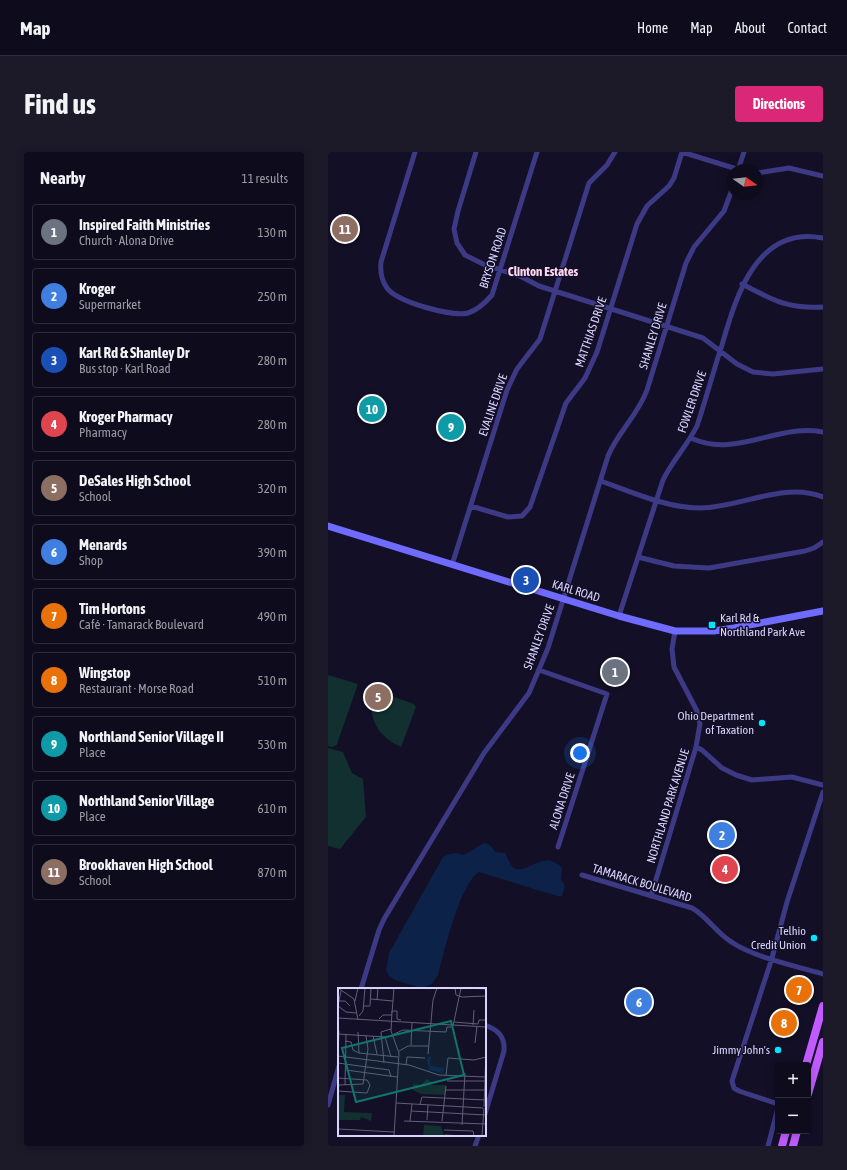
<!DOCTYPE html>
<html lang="en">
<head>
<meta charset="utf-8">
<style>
	:root { --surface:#0e0b1c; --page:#1c1929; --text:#f1f3f6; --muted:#9b9ba3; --line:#2e2b3b; --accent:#db2777 }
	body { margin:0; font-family:"Asap Condensed",sans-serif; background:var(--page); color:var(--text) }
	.controls { position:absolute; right:12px; bottom:12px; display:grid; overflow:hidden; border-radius:4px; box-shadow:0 2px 10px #0003 }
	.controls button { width:36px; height:36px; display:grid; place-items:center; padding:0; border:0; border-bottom:1px solid var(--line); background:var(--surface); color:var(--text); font:20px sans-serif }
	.compass { position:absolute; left:399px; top:12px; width:36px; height:36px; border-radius:50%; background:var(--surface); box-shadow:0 2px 10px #0003; rotate:104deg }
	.you { position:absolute; left:252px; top:601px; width:14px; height:14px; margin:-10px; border:3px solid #fff; border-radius:50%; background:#1a73e8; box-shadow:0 0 0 6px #1a73e833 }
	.badge { display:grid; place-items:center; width:26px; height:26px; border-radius:50%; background:var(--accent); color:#fff; font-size:13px; font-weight:700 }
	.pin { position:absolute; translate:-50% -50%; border:2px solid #fff; box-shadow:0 1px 4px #0006 }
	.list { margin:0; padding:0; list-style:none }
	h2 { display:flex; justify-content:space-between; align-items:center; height:52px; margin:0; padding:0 16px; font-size:17px }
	h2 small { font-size:13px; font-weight:400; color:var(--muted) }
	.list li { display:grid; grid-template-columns:26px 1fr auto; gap:12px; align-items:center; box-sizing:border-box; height:56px; margin:0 8px 8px; padding:0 8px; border:1px solid var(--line); border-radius:4px }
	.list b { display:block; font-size:15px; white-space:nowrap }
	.list p { margin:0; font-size:13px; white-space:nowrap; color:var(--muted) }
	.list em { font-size:13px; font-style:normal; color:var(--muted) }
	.map { position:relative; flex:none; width:495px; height:994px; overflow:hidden; border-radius:4px }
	header { display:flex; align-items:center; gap:24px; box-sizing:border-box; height:56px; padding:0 20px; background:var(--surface); border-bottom:1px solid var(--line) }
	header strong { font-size:19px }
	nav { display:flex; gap:22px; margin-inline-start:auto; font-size:14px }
	.intro { display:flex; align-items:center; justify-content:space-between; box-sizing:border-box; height:96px; padding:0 24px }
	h1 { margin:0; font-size:28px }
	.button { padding:10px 18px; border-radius:4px; background:var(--accent); color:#fff; font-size:14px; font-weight:700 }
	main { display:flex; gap:24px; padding:0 24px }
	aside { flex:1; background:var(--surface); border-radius:4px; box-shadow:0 2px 10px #0003 }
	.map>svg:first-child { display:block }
	.green { fill:#12302f }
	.water { fill:#0c2248 }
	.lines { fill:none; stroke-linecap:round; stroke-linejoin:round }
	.minor { stroke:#3d3a85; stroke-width:5 }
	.secondary { stroke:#6f6bff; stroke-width:7 }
	.primary { stroke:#c25bff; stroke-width:8 }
	.poi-dot { fill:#00e5ff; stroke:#130f26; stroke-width:1.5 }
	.labels { text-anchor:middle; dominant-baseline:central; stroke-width:3; stroke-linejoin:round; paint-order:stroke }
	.street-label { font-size:12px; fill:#d9d4ff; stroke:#130f26 }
	.poi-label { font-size:12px; fill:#d9d4ff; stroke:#130f26; text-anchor:end }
	.neighbourhood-label { font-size:13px; font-weight:bold; fill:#ffd6f0; stroke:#130f26 }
	.inset-road { fill:none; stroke:#625e7d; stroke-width:1 }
	.view { fill:#0f766e; fill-opacity:0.15; stroke:#0f766e; stroke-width:2 }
	.inset-edge { fill:none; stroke:#d9d4ff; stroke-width:2 }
</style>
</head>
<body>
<header>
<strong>Map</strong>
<nav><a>Home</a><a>Map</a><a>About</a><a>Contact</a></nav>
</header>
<div class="intro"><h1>Find us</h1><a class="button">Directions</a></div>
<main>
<aside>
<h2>Nearby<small>11 results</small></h2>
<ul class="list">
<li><span class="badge" style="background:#6b7280">1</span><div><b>Inspired Faith Ministries</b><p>Church · Alona Drive</p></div><em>130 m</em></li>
<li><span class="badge" style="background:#3f7fe0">2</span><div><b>Kroger</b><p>Supermarket</p></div><em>250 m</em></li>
<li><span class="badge" style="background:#1a4fb4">3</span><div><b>Karl Rd &amp; Shanley Dr</b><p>Bus stop · Karl Road</p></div><em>280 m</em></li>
<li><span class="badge" style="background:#e0444e">4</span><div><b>Kroger Pharmacy</b><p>Pharmacy</p></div><em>280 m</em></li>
<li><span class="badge" style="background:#8d6e63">5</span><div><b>DeSales High School</b><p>School</p></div><em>320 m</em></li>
<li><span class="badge" style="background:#3f7fe0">6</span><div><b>Menards</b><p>Shop</p></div><em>390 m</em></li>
<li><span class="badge" style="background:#e8710a">7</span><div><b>Tim Hortons</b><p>Café · Tamarack Boulevard</p></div><em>490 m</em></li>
<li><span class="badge" style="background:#e8710a">8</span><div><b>Wingstop</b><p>Restaurant · Morse Road</p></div><em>510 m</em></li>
<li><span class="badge" style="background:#0f9aa8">9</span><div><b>Northland Senior Village II</b><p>Place</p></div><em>530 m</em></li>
<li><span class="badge" style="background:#0f9aa8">10</span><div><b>Northland Senior Village</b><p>Place</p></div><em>610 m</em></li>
<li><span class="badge" style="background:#8d6e63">11</span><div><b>Brookhaven High School</b><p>School</p></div><em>870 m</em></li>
</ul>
</aside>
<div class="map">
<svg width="495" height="994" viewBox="0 0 495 994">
	<rect width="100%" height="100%" fill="#130f26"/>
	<path class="green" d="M0 523 30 532 10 589 9 593 4 595 0 594Z
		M49 539 86 552 88 555 73 595C50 585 39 566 45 541Z
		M0 596 15 600 24 621 35 627 38 665 12 697 0 694Z"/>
	<path class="water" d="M156 691C162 692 164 694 167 700L177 701C179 705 182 712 185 715 197 726 215 695 234 716L233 727 237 734 234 744H229L151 720C132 731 116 801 110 823L104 832 93 836 67 828 61 824 58 818 61 801 115 705C122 701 128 700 136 703Z"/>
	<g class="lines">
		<path class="minor" d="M87 0 53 110C52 120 53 128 59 136 69 150 124 165 140 161 150 158 157 151 164 143L209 0
			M148 0 130 59 126 77 129 91 137 103 157 113 192 124 211 134 375 186 409 212 425 220 445 222 495 217
			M410 18 416 0
			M429 21 461 16 495 24
			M414 132C445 148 459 157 495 155
			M363 286C407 307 450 271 495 280
			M273 329C304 340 339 356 372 356 413 356 455 329 495 345
			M143 354 180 365 194 364 202 355 238 251 257 226 269 200 309 72 319 54 341 34 346 26 354 0 412 18
			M310 405 346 414 381 416 477 399 486 396 495 390
			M124 413 179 238 189 217 212 187 261 31 279 13 287 0
			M291 464 335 328C344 309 359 294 369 274 378 247 385 220 394 193 408 144 429 73 495 86
			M211 518 279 542 230 695
			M368 595 374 598 394 616 408 623 424 628 464 625 495 633
			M254 723 364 756C380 765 389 782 405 791 426 805 470 815 495 822
			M323 744 368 595 372 572 369 559 346 515 344 497 347 479
			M33 837 51 778 56 767 156 601 201 541 220 496 280 304C290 280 310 263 319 238L358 111 366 95 396 59 405 35
			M157 873C170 878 177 884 176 899L157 962
			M450 952 411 939 406 936 404 929 444 806 459 750 495 640
			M0 953 11 914
			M147 994 151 983
			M440 994 450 956"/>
		<path class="secondary" d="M0 374 291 464 347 479H386L406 476 495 459"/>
		<path class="primary" d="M478 913 495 854
			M480 942 495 890
			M454 994 458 979
			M465 994 469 979"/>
	</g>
	<g class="poi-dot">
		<rect x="380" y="469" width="8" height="8" rx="2"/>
		<circle cx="434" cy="571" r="4"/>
		<circle cx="486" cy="786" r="4"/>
		<circle cx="450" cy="898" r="4"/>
	</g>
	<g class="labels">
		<g class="street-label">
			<text transform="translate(165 106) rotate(-72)">BRYSON ROAD</text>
			<text transform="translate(263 180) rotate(-71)">MATTHIAS DRIVE</text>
			<text transform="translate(325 184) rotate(-73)">SHANLEY DRIVE</text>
			<text transform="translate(364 250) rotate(-71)">FOWLER DRIVE</text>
			<text transform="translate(165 253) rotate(-71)">EVALINE DRIVE</text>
			<text transform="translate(248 439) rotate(17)">KARL ROAD</text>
			<text transform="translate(211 485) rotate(-70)">SHANLEY DRIVE</text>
			<text transform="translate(234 649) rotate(-72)">ALONA DRIVE</text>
			<text transform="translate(340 654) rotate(-73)">NORTHLAND PARK AVENUE</text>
			<text transform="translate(314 731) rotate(17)">TAMARACK BOULEVARD</text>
		</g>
		<g class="poi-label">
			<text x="392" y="466" text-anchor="start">Karl Rd &amp;<tspan x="392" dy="14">Northland Park Ave</tspan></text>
			<text x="426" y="564">Ohio Department<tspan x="426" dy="14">of Taxation</tspan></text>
			<text x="478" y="779">Telhio<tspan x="478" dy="14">Credit Union</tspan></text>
			<text x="442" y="898">Jimmy John's</text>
		</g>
		<g class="neighbourhood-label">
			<text x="215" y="119">Clinton Estates</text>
		</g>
	</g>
	<g transform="translate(10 836)">
		<rect width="148" height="148" fill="#130f26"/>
		<path d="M89 91 93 94 94 97H108L107 107 83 106 75 102V96L83 97ZM0 107H7L6 124 34 125 33 133 23 129 22 132H0ZM86 137 103 138 106 147 85 148Z" fill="#12302f"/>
		<path d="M93 68 92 78 106 80 105 85 91 82 89 71Z" fill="#0c2248"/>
		<path class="inset-road" d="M0 0 16 11 20 32M117 0 118 7 124 9 148 8M130 0 148 1M33 11 55 13M39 12 40 0M1 13H7L12 18M17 13 20 0M0 18 8 24 18 25M0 18 3 3M26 18H32L33 0M54 23 53 43 61 65 56 148M55 23H59V31L63 32M54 25 56 0M21 28 25 23 27 0M0 30 148 39M41 31 45 27H54M116 34 140 36 141 32H148M135 37 136 22M115 38 123 0M20 44 21 65M1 46 47 49 53 69M54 47 65 42 108 44 109 39H113M35 48 39 66M7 53 13 54 15 62 21 65 60 69M137 55 139 38M73 57 74 35M61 63 70 58H90M0 66 1 43M90 66 95 12 99 0M0 68 71 77 101 87 147 89M0 75 51 82 53 89M46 75 43 44 53 41M68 77 69 69 87 70M8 82 59 89M108 87 110 70 136 72 148 69M0 90 29 92 32 97 29 105 0 103M109 93H148M7 97 8 47M0 101 1 97 25 96 30 61 28 48M108 102H148M58 115 145 120M82 116 84 109 148 112M146 119 148 62M73 123 148 127M89 132 90 117M66 133 148 136M72 133 74 116M104 133 108 98M124 137 127 85M0 141 56 144M106 142 135 143 136 148M107 147 124 148M144 148 146 120"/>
		<path class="view" d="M113 33 126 87 18 114 4 60Z"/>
		<rect width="148" height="148" class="inset-edge"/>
	</g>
</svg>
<div class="controls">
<button>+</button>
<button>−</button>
</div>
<svg class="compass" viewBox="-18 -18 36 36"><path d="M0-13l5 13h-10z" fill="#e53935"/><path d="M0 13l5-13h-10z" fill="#9b9ba3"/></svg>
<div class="you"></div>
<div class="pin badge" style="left:287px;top:520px;background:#6b7280">1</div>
<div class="pin badge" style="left:394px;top:683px;background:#3f7fe0">2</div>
<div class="pin badge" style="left:198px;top:428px;background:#1a4fb4">3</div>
<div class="pin badge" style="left:397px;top:717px;background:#e0444e">4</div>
<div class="pin badge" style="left:50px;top:545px;background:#8d6e63">5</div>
<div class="pin badge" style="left:311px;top:850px;background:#3f7fe0">6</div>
<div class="pin badge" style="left:471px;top:838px;background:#e8710a">7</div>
<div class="pin badge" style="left:456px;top:871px;background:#e8710a">8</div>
<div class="pin badge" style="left:123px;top:275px;background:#0f9aa8">9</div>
<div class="pin badge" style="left:44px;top:257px;background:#0f9aa8">10</div>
<div class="pin badge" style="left:17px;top:77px;background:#8d6e63">11</div>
</div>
</main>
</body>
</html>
